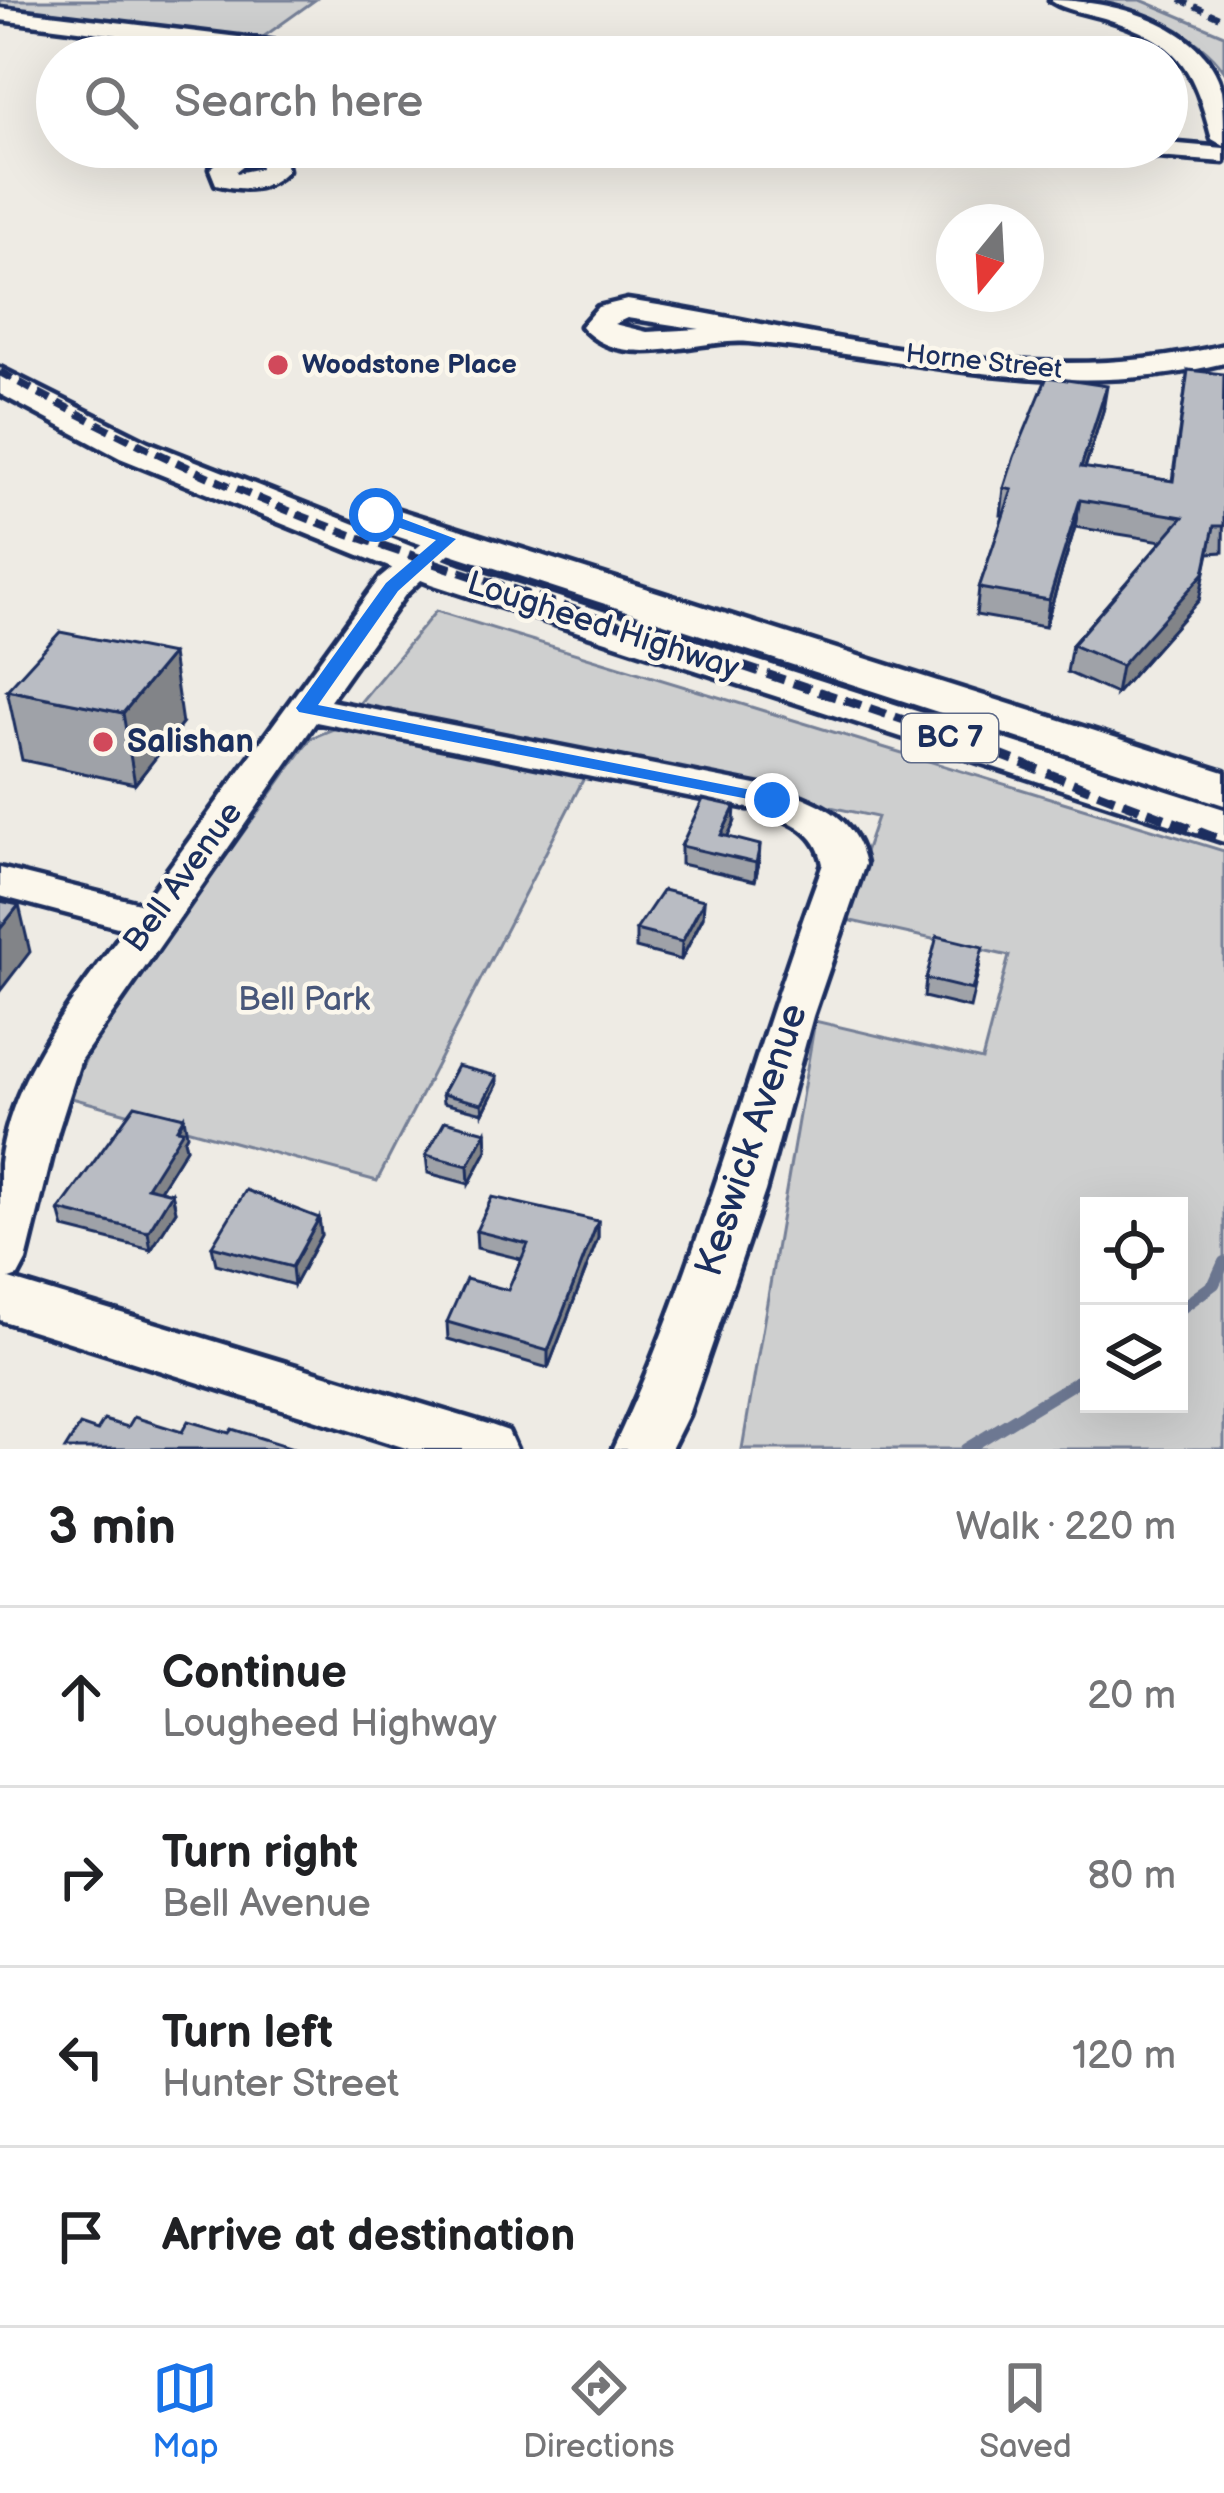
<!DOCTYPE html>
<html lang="en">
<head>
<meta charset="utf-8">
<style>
	:root { --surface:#fff; --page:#f6f6f6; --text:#202124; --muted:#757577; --line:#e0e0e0; --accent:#1a73e8 }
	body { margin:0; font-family:"Balsamiq Sans",sans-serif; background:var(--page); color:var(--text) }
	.controls { position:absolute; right:36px; bottom:36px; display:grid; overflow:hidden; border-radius:0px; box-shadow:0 12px 48px #0002 }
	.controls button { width:108px; height:108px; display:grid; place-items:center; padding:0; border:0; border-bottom:3px solid var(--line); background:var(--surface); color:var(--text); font:60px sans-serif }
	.compass { position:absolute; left:936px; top:204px; width:108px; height:108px; border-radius:50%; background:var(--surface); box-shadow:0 12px 48px #0002; rotate:198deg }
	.stop { position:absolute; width:36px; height:36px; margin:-27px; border:9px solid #1a73e8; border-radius:50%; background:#fff }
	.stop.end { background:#1a73e8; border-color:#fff; box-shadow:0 3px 12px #0008 }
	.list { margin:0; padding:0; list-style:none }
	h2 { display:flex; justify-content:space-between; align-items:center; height:156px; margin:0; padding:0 48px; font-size:51px }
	h2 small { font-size:39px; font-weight:400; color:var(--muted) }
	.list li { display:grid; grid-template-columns:78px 1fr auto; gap:36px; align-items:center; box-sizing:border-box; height:180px; padding:0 48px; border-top:3px solid var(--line) }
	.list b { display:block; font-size:45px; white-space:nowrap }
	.list p { margin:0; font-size:39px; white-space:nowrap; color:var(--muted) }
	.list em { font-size:39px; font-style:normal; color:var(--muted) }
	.icon { flex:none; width:66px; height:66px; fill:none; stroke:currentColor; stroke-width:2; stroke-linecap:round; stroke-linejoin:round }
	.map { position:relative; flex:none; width:1224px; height:1449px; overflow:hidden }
	.search { position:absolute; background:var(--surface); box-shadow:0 12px 48px #0002; left:36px; right:36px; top:36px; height:132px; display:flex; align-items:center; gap:30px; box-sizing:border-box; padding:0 42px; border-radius:66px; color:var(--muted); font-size:45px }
	.sheet { height:876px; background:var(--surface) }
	nav { display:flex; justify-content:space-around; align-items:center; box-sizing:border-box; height:168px; border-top:3px solid var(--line); background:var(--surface); font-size:33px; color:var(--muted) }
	nav a { display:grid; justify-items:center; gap:6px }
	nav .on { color:var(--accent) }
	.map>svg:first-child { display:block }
	.green { fill:#cecfcf; stroke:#747f96; stroke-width:3; fill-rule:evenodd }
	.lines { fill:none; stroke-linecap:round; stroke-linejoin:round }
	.stream { stroke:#6d7892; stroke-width:12 }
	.minor-casing { stroke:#1b2f5e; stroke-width:9 }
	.major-casing { stroke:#1b2f5e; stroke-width:9 }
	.minor { fill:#fbf7ec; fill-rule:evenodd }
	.major { fill:#fbf7ec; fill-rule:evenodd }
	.rail-far2 { stroke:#1b2f5e; stroke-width:6; stroke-dasharray:10 6; stroke-linecap:butt }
	.rail-far1 { stroke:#1b2f5e; stroke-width:8; stroke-dasharray:14 8; stroke-linecap:butt }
	.rail { stroke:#1b2f5e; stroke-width:9; stroke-dasharray:18 9; stroke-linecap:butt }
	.wall { fill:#9fa2a8; stroke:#1b2f5e; stroke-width:3 }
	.shaded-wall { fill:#828488; stroke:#1b2f5e; stroke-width:3 }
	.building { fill:#b9bcc3; stroke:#1b2f5e; stroke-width:3 }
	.route { fill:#1a73e8 }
	.poi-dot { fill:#d1495b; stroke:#fbf7ec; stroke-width:4.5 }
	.labels { text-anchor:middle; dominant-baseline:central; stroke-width:9; stroke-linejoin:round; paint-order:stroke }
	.far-street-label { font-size:27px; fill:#1b2f5e; stroke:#fbf7ec }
	.far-poi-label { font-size:27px; font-weight:bold; fill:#1b2f5e; stroke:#fbf7ec; text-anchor:start }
	.shield { fill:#fbf7ec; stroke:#5e6b89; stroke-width:3 }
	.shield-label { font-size:30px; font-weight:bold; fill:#1b2f5e }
	.street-label { font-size:33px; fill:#1b2f5e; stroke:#fbf7ec }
	.poi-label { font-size:33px; font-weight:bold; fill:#1b2f5e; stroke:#fbf7ec; text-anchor:start }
	.park-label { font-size:33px; fill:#48577a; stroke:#fbf7ec }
	.near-street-label { font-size:39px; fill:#1b2f5e; stroke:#fbf7ec }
</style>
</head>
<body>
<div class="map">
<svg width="1224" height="1449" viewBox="0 0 1224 1449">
	<rect width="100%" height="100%" fill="#eeebe4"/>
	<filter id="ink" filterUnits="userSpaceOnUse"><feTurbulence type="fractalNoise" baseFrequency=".00833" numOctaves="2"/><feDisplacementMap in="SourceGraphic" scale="24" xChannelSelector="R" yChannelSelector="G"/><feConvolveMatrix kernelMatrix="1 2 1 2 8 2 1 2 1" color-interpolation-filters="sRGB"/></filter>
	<g filter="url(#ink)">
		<path class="green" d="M0 0H315L259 40 0 9Z
			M1088 0H1141L1219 33 1224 35V71C1197 29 1134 11 1088 0Z
			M436 611 1224 851V1449H742L815 1021 982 1060 1009 956 842 919 877 817 358 705ZM1089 1206H1179V1404H1089Z
			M338 727 585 776 377 1181 68 1097 96 1037 311 738Z"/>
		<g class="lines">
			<path class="stream" d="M1179 1310 1214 1284 1224 1262
				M966 1449 1089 1374"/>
			<defs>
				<path id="minor" d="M1050 0C1110 0 1204 22 1222 90 1224 107 1224 129 1224 146L1212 139C1193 66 1180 42 1104 18 1087 13 1064 10 1050 0Z
					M0 8 344 50 355 57H291L0 20Z
					M1167 143 1224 148V162L1117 154 1105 147H1167Z
					M236 147H282L287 170C268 192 242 191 216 184L210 169ZM259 153 261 168 237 173 236 171Z
					M627 300C822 330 1027 394 1224 345V363C1063 404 910 357 749 342 700 337 621 374 581 326L598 307ZM627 318 700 329 647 332 614 324Z
					M448 529 460 532 465 539 405 595 330 701 786 791C826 805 856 820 865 864L813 1016 765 1191 688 1415 671 1449H613C701 1261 751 1058 823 864 817 831 792 822 763 811L316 722 81 1059 58 1131 26 1261 18 1276 9 1279 488 1424 508 1431 516 1449H409L0 1320C0 1269 0 1213 0 1163 12 1072 73 1000 125 929L0 896V868L143 904 379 579 436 532Z"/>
				<path id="major" d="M0 368 148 442 461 566 1224 809V842L431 584 120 458 0 394Z
					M383 505 1224 772V805L368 527 362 518 368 509Z"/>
			</defs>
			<use href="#minor" class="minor-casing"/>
			<use href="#major" class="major-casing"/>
			<use href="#minor" class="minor"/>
			<use href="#major" class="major"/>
			<path class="rail-far2" d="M1180 0 1224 19"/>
			<path class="rail-far1" d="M0 372C126 441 255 503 392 549"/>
			<path class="rail" d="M383 546 943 733 1224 841"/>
		</g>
		<path class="wall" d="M1188 370 1224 487 1223 552 1209 553 1199 600 1116 694 1067 672 1072 645 1162 541 1075 527 1045 627 976 615 979 588 1004 515H1001L1004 488 1103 411 1085 468 1172 481Z
			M7 690 182 724 135 784 22 760Z
			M734 823 728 836 759 862 755 881 681 864V846Z
			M704 900 703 917 681 960 636 948V930Z
			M980 964 970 1008 924 997 926 979Z
			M497 1085 483 1113 443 1103 442 1094Z
			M486 1132 487 1150 469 1184 428 1173 426 1155Z
			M187 1135 184 1140 186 1148 160 1190 172 1193 176 1211 151 1250 64 1228 59 1210Z
			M319 1218 321 1235 294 1285 216 1264 212 1246Z
			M598 1221V1238L548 1368 448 1339 447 1322 508 1290 521 1259 477 1248 476 1231Z"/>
		<path class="shaded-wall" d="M1107 386 1103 411 1077 493 1081 467Z
			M1080 500 1075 527 1045 627 1049 600Z
			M1214 526 1199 600 1116 694 1121 666Z
			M172 654 182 724 135 784 123 713Z
			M735 806 734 823 720 852 721 835Z
			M760 845 759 862 755 881 756 863Z
			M704 900 703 917 681 960 682 942Z
			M19 905 30 952 0 991V929Z
			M497 1076V1085L483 1113 482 1104Z
			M184 1117 187 1135 184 1140 186 1148 151 1204 147 1187Z
			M486 1132 487 1150 469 1184 468 1166Z
			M172 1193 176 1211 151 1250 148 1232Z
			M319 1218 321 1235 294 1285 292 1267Z
			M598 1221V1238L548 1368V1351Z"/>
		<path class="building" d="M1188 370 1224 374 1222 487H1224V526H1214L1204 573 1121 666 1072 645 1183 517 1080 500 1049 600 979 588 1012 490 1004 488 1014 457 1047 377 1107 386 1081 467 1173 481Z
			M60 632 172 654 123 713 7 690Z
			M703 799 735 806 721 835 760 845 756 863 681 846Z
			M663 890 704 900 682 942 636 930Z
			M0 901 19 905 0 929Z
			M937 936 983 947 972 990 926 979Z
			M457 1066 497 1076 482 1104 442 1094Z
			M135 1105 184 1117 177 1129 183 1130 147 1187 172 1193 148 1232 59 1210Z
			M445 1121 486 1132 468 1166 426 1155Z
			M246 1190 319 1218 292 1267 212 1246Z
			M492 1197 598 1221 548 1351 447 1322 466 1279 508 1290 528 1244 476 1231Z
			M134 1417 182 1432 188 1421 229 1433 232 1429 296 1449H65L80 1425 97 1431 104 1420 128 1427Z"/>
	</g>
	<path class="route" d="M370 511H382L456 539 398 591 318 705 772 794 779 796V805L299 712 296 708 386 583 436 540 370 518Z"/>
	<g class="poi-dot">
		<circle cx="278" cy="365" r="12"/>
		<circle cx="103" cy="742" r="12"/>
	</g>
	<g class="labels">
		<g class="far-street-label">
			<text transform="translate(984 362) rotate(6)">Horne Street</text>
		</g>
		<g class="far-poi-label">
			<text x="302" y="365">Woodstone Place</text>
		</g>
		<rect class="shield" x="902" y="714" width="96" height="48" rx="9"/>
		<g class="shield-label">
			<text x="950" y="738">BC 7</text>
		</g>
		<g class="street-label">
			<text transform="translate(603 626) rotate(18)">Lougheed Highway</text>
			<text transform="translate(183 877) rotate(-54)">Bell Avenue</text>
		</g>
		<g class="poi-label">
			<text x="127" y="742">Salishan</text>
		</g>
		<g class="park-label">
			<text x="304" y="1000">Bell Park</text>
		</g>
		<g class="near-street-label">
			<text transform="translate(752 1140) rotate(-72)">Keswick Avenue</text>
		</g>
	</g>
</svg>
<div class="controls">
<button><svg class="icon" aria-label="locate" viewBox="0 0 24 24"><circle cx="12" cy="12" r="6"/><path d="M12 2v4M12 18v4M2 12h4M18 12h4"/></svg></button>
<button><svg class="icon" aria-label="layers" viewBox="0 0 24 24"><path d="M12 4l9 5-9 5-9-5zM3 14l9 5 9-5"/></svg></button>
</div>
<svg class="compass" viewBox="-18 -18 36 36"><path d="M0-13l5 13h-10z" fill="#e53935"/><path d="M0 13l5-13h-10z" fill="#757577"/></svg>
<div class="stop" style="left:376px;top:515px"></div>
<div class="stop end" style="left:772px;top:800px"></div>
<div class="search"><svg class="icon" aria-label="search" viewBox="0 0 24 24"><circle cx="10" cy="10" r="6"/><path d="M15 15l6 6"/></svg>Search here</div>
</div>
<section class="sheet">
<h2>3 min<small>Walk · 220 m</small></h2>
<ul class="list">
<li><svg class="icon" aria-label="ahead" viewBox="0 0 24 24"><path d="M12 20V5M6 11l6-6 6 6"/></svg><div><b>Continue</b><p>Lougheed Highway</p></div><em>20 m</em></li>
<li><svg class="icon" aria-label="right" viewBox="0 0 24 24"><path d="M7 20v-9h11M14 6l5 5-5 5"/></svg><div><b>Turn right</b><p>Bell Avenue</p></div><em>80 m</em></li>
<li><svg class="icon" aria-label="left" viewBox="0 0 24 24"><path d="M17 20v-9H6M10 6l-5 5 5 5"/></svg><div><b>Turn left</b><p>Hunter Street</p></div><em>120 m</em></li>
<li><svg class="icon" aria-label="arrive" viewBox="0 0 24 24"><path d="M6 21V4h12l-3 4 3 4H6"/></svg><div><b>Arrive at destination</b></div></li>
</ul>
</section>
<nav>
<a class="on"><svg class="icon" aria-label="map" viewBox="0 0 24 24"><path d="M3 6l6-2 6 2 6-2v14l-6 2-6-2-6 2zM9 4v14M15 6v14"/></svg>Map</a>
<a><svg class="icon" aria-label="directions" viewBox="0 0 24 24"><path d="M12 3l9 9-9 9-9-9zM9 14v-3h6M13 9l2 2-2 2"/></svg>Directions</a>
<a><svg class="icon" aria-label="saved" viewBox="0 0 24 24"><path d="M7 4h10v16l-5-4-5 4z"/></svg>Saved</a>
</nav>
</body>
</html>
